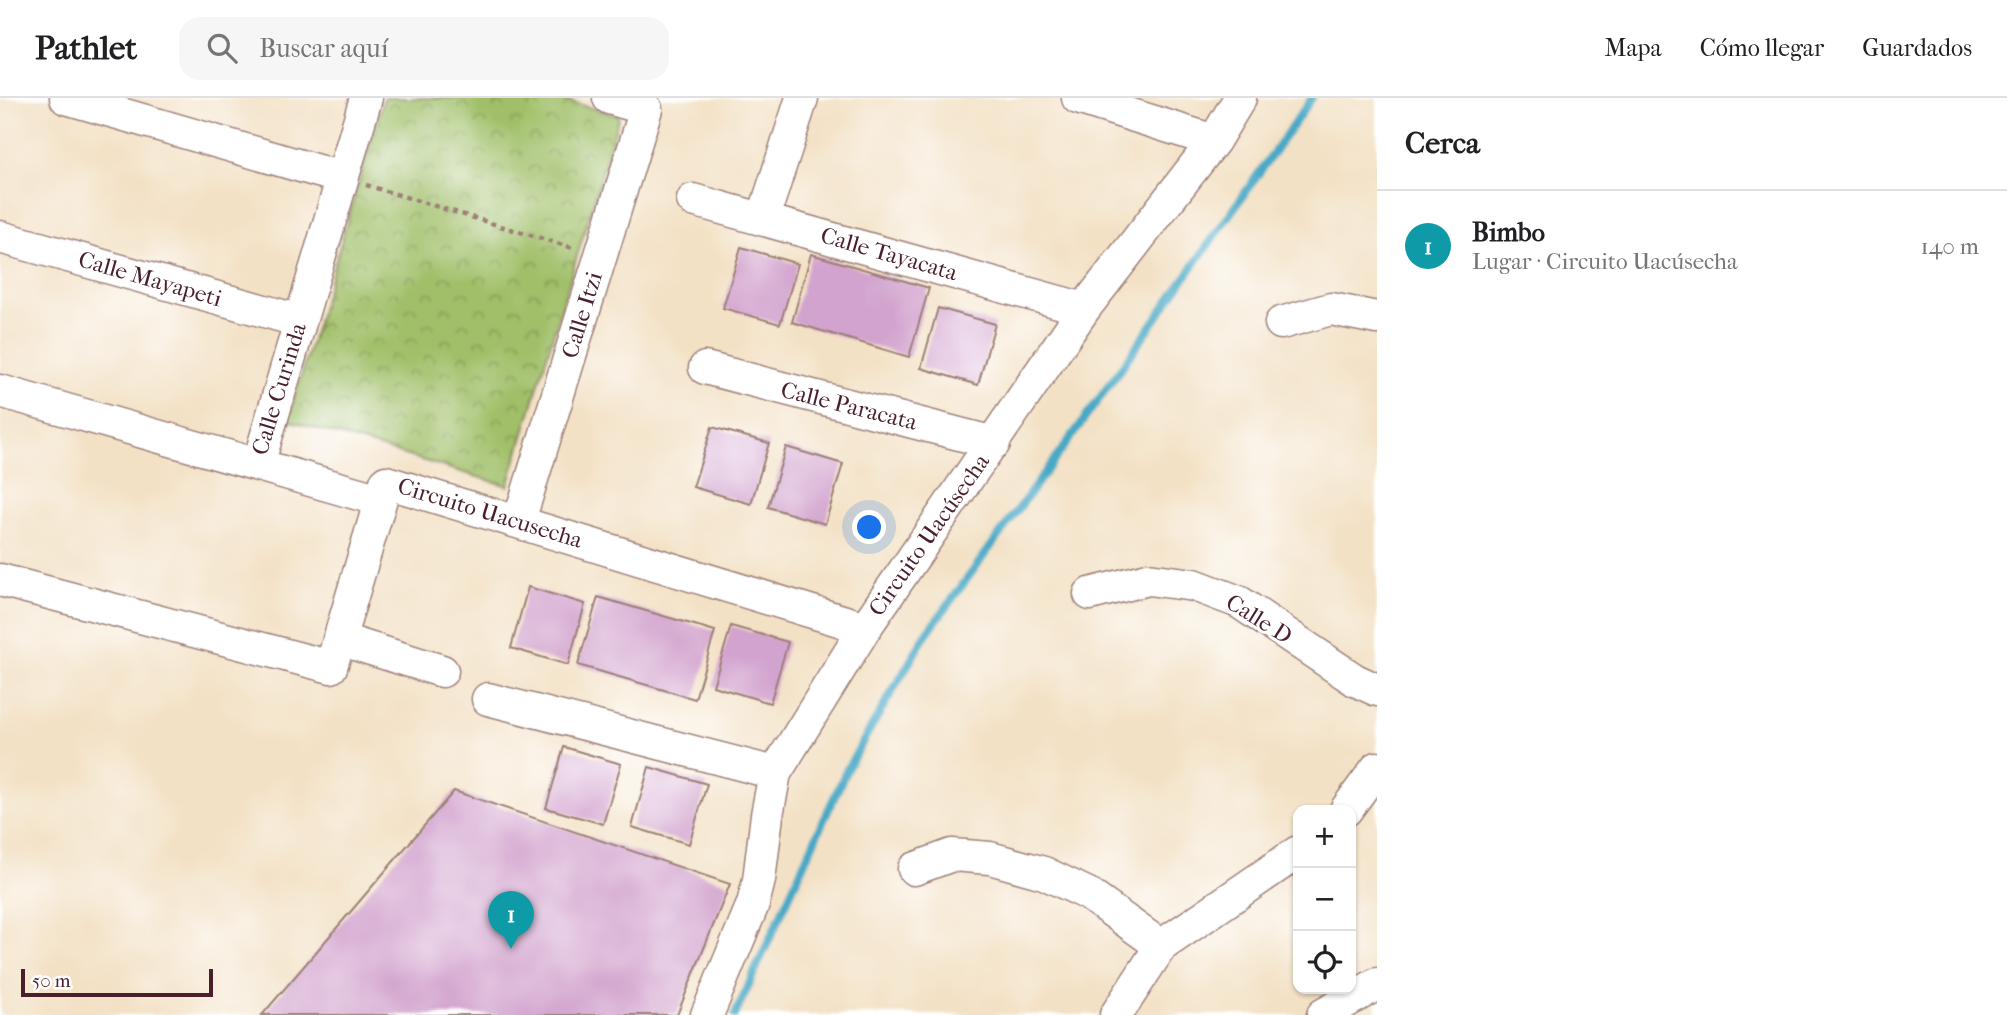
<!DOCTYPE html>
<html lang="es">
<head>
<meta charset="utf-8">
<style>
	:root { --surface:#fff; --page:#f6f6f6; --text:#202124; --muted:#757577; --line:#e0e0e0; --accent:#db2777 }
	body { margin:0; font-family:"IM FELL French Canon",serif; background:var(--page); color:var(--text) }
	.controls { position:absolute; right:21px; bottom:21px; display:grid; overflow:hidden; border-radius:14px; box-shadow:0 2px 5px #0004 }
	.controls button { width:63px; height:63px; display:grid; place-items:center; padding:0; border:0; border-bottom:2px solid var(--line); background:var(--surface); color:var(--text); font:35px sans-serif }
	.scale { position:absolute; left:21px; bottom:18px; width:192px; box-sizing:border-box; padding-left:7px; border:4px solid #4a1f2b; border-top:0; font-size:19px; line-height:24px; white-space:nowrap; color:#4a1f2b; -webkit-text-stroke:5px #fff; paint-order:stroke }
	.you { position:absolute; left:870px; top:430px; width:24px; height:24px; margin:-18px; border:5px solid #fff; border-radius:50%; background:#1a73e8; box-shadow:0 0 0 10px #1a73e833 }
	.badge { display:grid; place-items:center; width:46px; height:46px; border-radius:50%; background:var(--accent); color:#fff; font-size:23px; font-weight:700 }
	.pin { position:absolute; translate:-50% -58px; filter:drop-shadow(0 2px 4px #0008) }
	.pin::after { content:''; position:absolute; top:37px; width:24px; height:21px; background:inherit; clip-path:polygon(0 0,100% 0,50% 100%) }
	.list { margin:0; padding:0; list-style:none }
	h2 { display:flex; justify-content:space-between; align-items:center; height:91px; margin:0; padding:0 28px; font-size:30px }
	h2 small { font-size:23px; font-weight:400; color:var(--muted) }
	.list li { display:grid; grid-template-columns:46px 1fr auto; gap:21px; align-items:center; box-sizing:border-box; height:112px; padding:0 28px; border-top:2px solid var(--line) }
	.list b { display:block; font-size:26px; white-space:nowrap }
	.list p { margin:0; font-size:23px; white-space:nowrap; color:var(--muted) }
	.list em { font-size:23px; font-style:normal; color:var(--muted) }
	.icon { flex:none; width:38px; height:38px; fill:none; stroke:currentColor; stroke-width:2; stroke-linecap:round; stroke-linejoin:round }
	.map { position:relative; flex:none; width:1377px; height:917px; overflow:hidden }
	header { display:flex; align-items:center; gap:42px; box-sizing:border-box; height:98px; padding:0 35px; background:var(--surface); border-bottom:2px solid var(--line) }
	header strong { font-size:33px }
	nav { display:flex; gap:38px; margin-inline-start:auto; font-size:24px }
	.search { width:490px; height:63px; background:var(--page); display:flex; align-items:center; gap:18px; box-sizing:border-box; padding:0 24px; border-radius:21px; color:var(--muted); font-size:26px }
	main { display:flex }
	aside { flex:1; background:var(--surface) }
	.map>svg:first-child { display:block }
	.park { fill:url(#park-crowns); stroke:#756f4a; stroke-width:2 }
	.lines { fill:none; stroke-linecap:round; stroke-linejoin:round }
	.stream { stroke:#46a9c6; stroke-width:8 }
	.building { fill:#d2a3ce }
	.minor-casing { stroke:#9e8078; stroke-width:35 }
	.path { stroke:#9e8078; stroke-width:4.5; stroke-dasharray:5 5; stroke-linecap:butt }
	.minor { stroke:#fff; stroke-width:32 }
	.labels { text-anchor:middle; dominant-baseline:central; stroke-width:6; stroke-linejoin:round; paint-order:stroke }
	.street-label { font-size:23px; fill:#4a1f2b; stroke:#fff }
</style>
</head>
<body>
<header>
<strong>Pathlet</strong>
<div class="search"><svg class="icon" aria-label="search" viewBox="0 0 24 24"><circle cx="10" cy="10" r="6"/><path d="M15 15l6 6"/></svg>Buscar aquí</div>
<nav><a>Mapa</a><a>Cómo llegar</a><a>Guardados</a></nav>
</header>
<main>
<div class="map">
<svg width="1377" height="917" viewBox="0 0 1377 917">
	<defs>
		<pattern id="park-crowns" width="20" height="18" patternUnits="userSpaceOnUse" patternTransform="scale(1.75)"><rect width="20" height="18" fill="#a0bf68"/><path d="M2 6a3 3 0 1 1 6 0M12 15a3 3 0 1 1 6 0" fill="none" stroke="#849b56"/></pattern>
	</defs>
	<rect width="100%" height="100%" fill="#fff"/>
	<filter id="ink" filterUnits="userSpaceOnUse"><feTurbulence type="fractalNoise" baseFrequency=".0143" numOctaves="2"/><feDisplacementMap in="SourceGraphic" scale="14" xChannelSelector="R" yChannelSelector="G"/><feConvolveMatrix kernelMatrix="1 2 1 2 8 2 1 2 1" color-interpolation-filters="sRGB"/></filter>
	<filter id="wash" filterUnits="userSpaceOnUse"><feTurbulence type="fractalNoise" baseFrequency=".00686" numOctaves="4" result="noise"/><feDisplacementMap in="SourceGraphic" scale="28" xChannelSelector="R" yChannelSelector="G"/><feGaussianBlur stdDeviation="1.57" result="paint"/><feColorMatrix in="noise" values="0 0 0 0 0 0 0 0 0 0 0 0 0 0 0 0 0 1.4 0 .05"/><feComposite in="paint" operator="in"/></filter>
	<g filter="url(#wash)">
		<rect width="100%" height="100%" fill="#f3e1c5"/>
		<path class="park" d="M384 0H557L619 18 508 388 288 322Z"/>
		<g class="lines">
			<path class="stream" d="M735 917 848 669 925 538 1097 304 1312 0"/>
		</g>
		<g id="blocks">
			<path class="building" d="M741 149 798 166 780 226 723 210Z
				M811 156 929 190 909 259 792 224Z
				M938 210 995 226 978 287 921 270Z
				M712 329 769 345 751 406 693 389Z
				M786 349 843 366 825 426 768 409Z
				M528 489 585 506 568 567 511 550Z
				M598 499 715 533 695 601 578 567Z
				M731 528 788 544 770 605 713 588Z
				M564 649 621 666 603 726 546 710Z
				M649 669 707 686 689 746 632 729Z
				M454 693 730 786 677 917H262Z"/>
		</g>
	</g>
	<g filter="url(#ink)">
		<use href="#blocks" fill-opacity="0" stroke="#9e8078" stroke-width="2"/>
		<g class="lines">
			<defs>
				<path id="minor" d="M66 0 342 80
					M1078 0 1214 43
					M693 102 1084 211
					M763 121 802 0
					M0 139 300 223
					M1281 225 1331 211 1377 220
					M705 270 994 345
					M0 293 380 402
					M258 367 366 0
					M519 423 646 11 609 0
					M0 482 331 569 386 384 865 530
					M1090 496 1148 481 1194 487 1239 504 1355 582 1377 592
					M339 541 442 573
					M488 601 775 675
					M1346 712 1377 670
					M914 771 952 757 990 760 1044 775 1088 796 1161 848
					M707 917 753 806 759 782 767 717 775 675 865 530 1084 211 1214 43 1240 0
					M1116 917 1161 848 1298 754
					M1323 917 1377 886"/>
			</defs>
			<use href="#minor" class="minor-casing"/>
			<path class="path" d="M366 87 576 151"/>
			<use href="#minor" class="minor"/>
		</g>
	</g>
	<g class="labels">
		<g class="street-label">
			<text transform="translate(889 156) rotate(16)">Calle Tayacata</text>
			<text transform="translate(150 181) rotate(16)">Calle Mayapeti</text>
			<text transform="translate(582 217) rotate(-73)">Calle Itzi</text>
			<text transform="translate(279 291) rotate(-73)">Calle Curinda</text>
			<text transform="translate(849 308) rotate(14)">Calle Paracata</text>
			<text transform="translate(490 415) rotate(17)">Circuito Uacusecha</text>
			<text transform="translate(929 437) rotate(-55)">Circuito Uacúsecha</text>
			<text transform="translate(1259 521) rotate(32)">Calle D</text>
		</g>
	</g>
</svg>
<div class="controls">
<button>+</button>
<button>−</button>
<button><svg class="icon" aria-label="locate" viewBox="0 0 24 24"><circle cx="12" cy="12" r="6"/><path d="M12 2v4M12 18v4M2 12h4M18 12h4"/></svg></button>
</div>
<div class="scale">50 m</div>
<div class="you"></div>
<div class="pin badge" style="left:511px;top:851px;background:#0f9aa8">1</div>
</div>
<aside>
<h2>Cerca<small></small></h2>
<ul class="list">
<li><span class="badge" style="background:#0f9aa8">1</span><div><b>Bimbo</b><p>Lugar · Circuito Uacúsecha</p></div><em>140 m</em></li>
</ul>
</aside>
</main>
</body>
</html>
